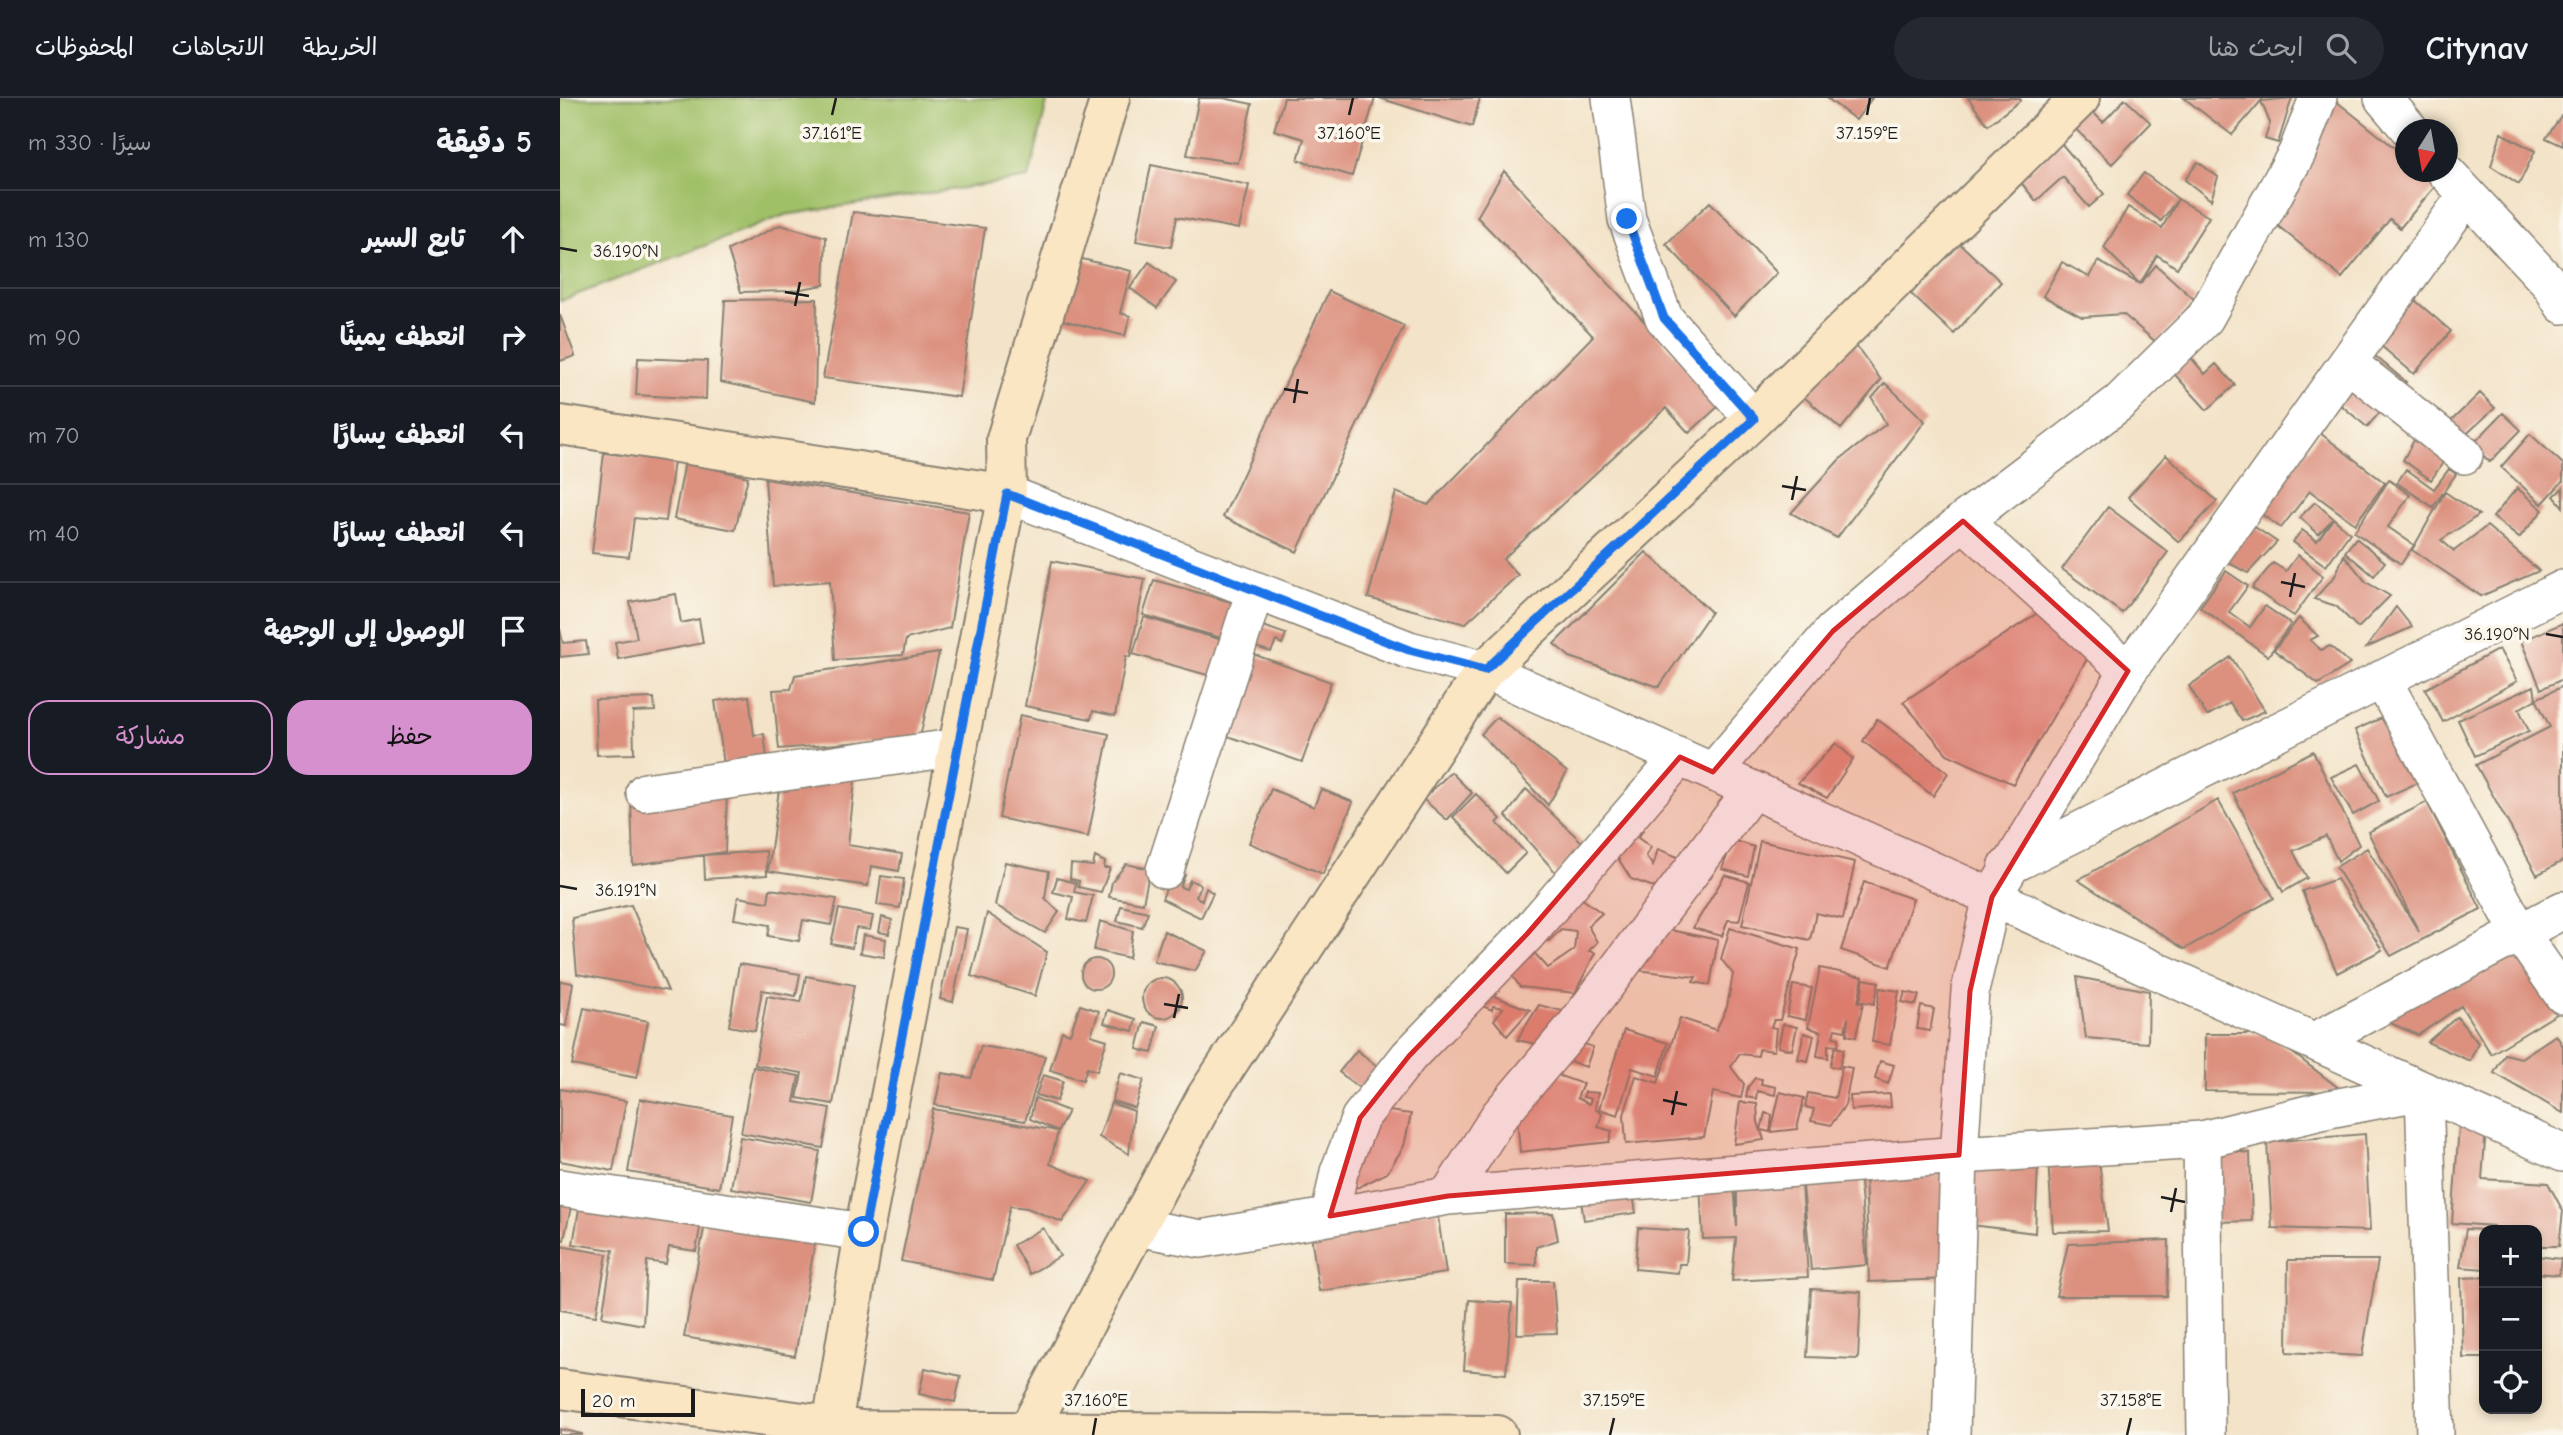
<!DOCTYPE html>
<html lang="ar">
<head>
<meta charset="utf-8">
<style>
	:root { --surface:#171b24; --page:#242831; --text:#f1f3f6; --muted:#9ea1a6; --line:#363941; --accent:#d690ce }
	body { margin:0; font-family:"Comic Neue","Playpen Sans Arabic",sans-serif; background:var(--page); color:var(--text); direction:rtl }
	.controls { position:absolute; right:21px; bottom:21px; display:grid; overflow:hidden; border-radius:14px; box-shadow:0 4px 10px #0003 }
	.controls button { width:63px; height:63px; display:grid; place-items:center; padding:0; border:0; border-bottom:2px solid var(--line); background:var(--surface); color:var(--text); font:35px sans-serif }
	.compass { position:absolute; left:1835px; top:21px; width:63px; height:63px; border-radius:50%; background:var(--surface); box-shadow:0 4px 10px #0003; rotate:191deg }
	.scale { position:absolute; left:21px; bottom:18px; width:114px; box-sizing:border-box; padding-left:7px; border:4px solid #1c1c1c; border-top:0; font-size:19px; line-height:24px; white-space:nowrap; color:#1c1c1c; -webkit-text-stroke:5px #fbf7ec; paint-order:stroke }
	.stop { position:absolute; width:21px; height:21px; margin:-16px; border:5px solid #1a73e8; border-radius:50%; background:#fff }
	.stop.end { background:#1a73e8; border-color:#fff; box-shadow:0 2px 7px #0008 }
	.list { margin:0; padding:0; list-style:none }
	h2 { display:flex; justify-content:space-between; align-items:center; height:91px; margin:0; padding:0 28px; font-size:30px }
	h2 small { font-size:23px; font-weight:400; color:var(--muted) }
	.list li { display:grid; grid-template-columns:46px 1fr auto; gap:21px; align-items:center; box-sizing:border-box; height:98px; padding:0 28px; border-top:2px solid var(--line) }
	.list b { display:block; font-size:26px; white-space:nowrap }
	.list em { font-size:23px; font-style:normal; color:var(--muted) }
	.actions { display:flex; gap:14px; padding:21px 28px }
	.actions a { flex:1; padding:16px 0; border:2px solid var(--accent); border-radius:21px; text-align:center; font-size:24px; color:var(--accent) }
	.actions .main { background:var(--accent); color:#111 }
	.icon { flex:none; width:38px; height:38px; fill:none; stroke:currentColor; stroke-width:2; stroke-linecap:round; stroke-linejoin:round }
	.map { position:relative; flex:none; width:2003px; height:1337px; overflow:hidden; direction:ltr }
	header { display:flex; align-items:center; gap:42px; box-sizing:border-box; height:98px; padding:0 35px; background:var(--surface); border-bottom:2px solid var(--line) }
	header strong { font-size:33px }
	nav { display:flex; gap:38px; margin-inline-start:auto; font-size:24px }
	.search { width:490px; height:63px; background:var(--page); display:flex; align-items:center; gap:18px; box-sizing:border-box; padding:0 24px; border-radius:38px; color:var(--muted); font-size:26px }
	main { display:flex }
	aside { flex:1; background:var(--surface) }
	.map>svg:first-child { display:block }
	.green { fill:#a0c068; stroke:#5e6e42; stroke-width:2 }
	.building { fill:#dc917f }
	.lines { fill:none; stroke-linecap:round; stroke-linejoin:round }
	.street-casing { stroke:#888072; stroke-width:40 }
	.secondary-casing { stroke:#888072; stroke-width:42 }
	.street { stroke:#fff; stroke-width:37 }
	.secondary { stroke:#fbe6c4; stroke-width:38 }
	.route { stroke:#1a73e8; stroke-width:9 }
	.marked { fill:#d62828; fill-opacity:0.2; stroke:#d62828; stroke-width:5; stroke-linejoin:round }
	.ticks { fill:none; stroke:#1c1c1c; stroke-width:2.5 }
	.ticks-label { font-size:18px; text-anchor:middle; fill:#1c1c1c; stroke:#fbf7ec; stroke-width:7; stroke-linejoin:round; paint-order:stroke }
</style>
</head>
<body>
<header>
<strong>Citynav</strong>
<div class="search"><svg class="icon" aria-label="search" viewBox="0 0 24 24"><circle cx="10" cy="10" r="6"/><path d="M15 15l6 6"/></svg>ابحث هنا</div>
<nav><a>الخريطة</a><a>الاتجاهات</a><a>المحفوظات</a></nav>
</header>
<main>
<div class="map">
<svg width="2003" height="1337" viewBox="0 0 2003 1337">
	<rect width="100%" height="100%" fill="#fbf7ec"/>
	<filter id="ink" filterUnits="userSpaceOnUse"><feTurbulence type="fractalNoise" baseFrequency=".0143" numOctaves="2"/><feDisplacementMap in="SourceGraphic" scale="14" xChannelSelector="R" yChannelSelector="G"/><feConvolveMatrix kernelMatrix="1 2 1 2 8 2 1 2 1" color-interpolation-filters="sRGB"/></filter>
	<filter id="wash" filterUnits="userSpaceOnUse"><feTurbulence type="fractalNoise" baseFrequency=".00686" numOctaves="4" result="noise"/><feDisplacementMap in="SourceGraphic" scale="28" xChannelSelector="R" yChannelSelector="G"/><feGaussianBlur stdDeviation="1.57" result="paint"/><feColorMatrix in="noise" values="0 0 0 0 0 0 0 0 0 0 0 0 0 0 0 0 0 1.4 0 .05"/><feComposite in="paint" operator="in"/></filter>
	<g filter="url(#wash)">
		<rect width="100%" height="100%" fill="#f3e3c8"/>
		<path class="green" d="M0 0H488L469 80 225 117 0 203Z"/>
		<g id="blocks">
			<path class="building" d="M639 0H663L692 6 678 65 627 57Z
				M724 0H815L792 78 738 62 744 41 714 32Z
				M819 0H920L912 29Z
				M1267 0H1312L1296 22Z
				M1408 0H1459L1461 2 1428 27Z
				M1624 0H1703L1701 3 1732 0 1718 45 1705 41 1710 25 1701 3 1672 37Z
				M1565 1 1591 25 1552 66 1504 20 1521 3 1543 24Z
				M1776 3 1846 59V74H1864L1878 85 1840 130 1830 121 1782 180 1691 106Z
				M2001 18 2003 20V48L1986 40Z
				M1941 35 1975 53 1959 86 1931 68Z
				M1501 45 1544 96 1529 109 1503 79 1476 103 1459 82Z
				M1638 64 1658 79 1651 102 1625 82Z
				M591 67 689 87 679 131 617 119 611 149 576 143Z
				M944 73 1161 306 1129 335 1106 310 943 461 958 477 905 526 808 500 836 394 868 407 1033 238 917 119Z
				M1584 75 1618 101 1649 119 1617 170 1597 157 1580 186 1596 167 1635 202 1597 245 1563 216 1522 219 1483 198 1502 164 1529 179 1538 163 1580 186 1544 150 1568 109 1602 130 1618 101 1601 123 1567 97Z
				M1150 104 1217 175 1174 218 1106 146Z
				M293 114 425 130 399 299 263 280Z
				M220 127 266 139 264 187 229 193 181 194 168 152Z
				M1398 144 1441 184 1394 236 1351 196Z
				M514 159 571 173 560 215 570 218 565 238 498 221Z
				M589 164 616 184 597 210 570 190Z
				M769 193 844 228 737 454 663 419Z
				M1850 198 1891 233 1854 276 1813 241Z
				M257 201 255 304 160 284 165 202Z
				M0 217 15 258 0 263Z
				M1290 239 1321 282 1281 331 1237 293Z
				M1627 255 1645 276 1656 266 1675 287 1647 312 1609 270Z
				M1814 257 1846 284 1807 329 1775 302Z
				M78 260 147 263 146 301 76 297Z
				M1325 285 1365 323 1277 440 1231 415 1279 362 1326 326 1312 300Z
				M1920 295 1935 310 1901 341 1887 327Z
				M1943 315 1961 332 1930 364 1912 347Z
				M1760 335 1825 385 1795 426 1750 393 1721 430 1700 415Z
				M1970 336 2003 366V383L1982 406 1941 369Z
				M1857 337 1886 360 1871 382 1843 362Z
				M44 355 114 363 106 423 74 420 69 459 32 455Z
				M1606 357 1657 403 1619 444 1568 399Z
				M125 364 188 379 175 432 114 421Z
				M1846 371 1874 391 1889 371 1896 376 1873 409 1837 385Z
				M205 381 409 414 390 530 346 541 343 557 275 562 270 483 213 488Z
				M1829 382 1850 397 1828 429 1854 447 1841 466 1794 434Z
				M1957 390 1983 412 1959 440 1933 419Z
				M2003 390V409L1994 398Z
				M1885 394 1919 417 1881 442 1894 453 1927 428 1979 473 1921 498 1852 452Z
				M1755 404 1790 435 1766 468 1733 444 1742 432 1757 443 1773 421 1758 436 1740 419Z
				M1548 409 1608 454 1562 515 1502 471Z
				M1689 425 1717 444 1688 475 1665 463Z
				M1796 440 1825 464 1814 478 1785 454Z
				M1086 454 1151 514 1099 589 1010 559 994 546Z
				M1738 457 1763 478 1734 518 1692 490 1713 465 1726 473Z
				M1784 457 1806 484 1830 498 1798 530 1776 508 1754 501 1775 478Z
				M492 463 585 481 570 559 566 558 555 618 533 613 531 621 465 608Z
				M1666 473 1688 488 1669 514 1690 529 1705 508 1731 526 1708 558 1640 509Z
				M594 482 685 508 675 544 583 517Z
				M116 496 121 525 139 521 143 545 58 561 55 544 77 540 70 504Z
				M1488 508 1533 551 1453 686 1387 656 1343 604Z
				M1836 509 1852 529 1806 550Z
				M584 519 675 546 665 582 573 556Z
				M1739 520 1758 538 1750 542 1761 552 1770 548 1790 566 1758 586 1714 552Z
				M2003 525V581L1981 591 1961 543Z
				M697 526 726 536 722 546 716 543 711 554 690 547Z
				M0 531 3 545 26 543 28 556 0 559Z
				M1939 551 1957 583 1883 624 1865 591Z
				M687 554 771 584 742 664 659 635Z
				M379 555 360 639 219 651 213 592 231 591 235 577Z
				M1671 559 1705 613 1682 623 1670 605 1647 618 1629 588Z
				M1974 588 1976 601 1959 611 1969 633 1915 658 1898 622Z
				M2003 588V763L1977 777 1916 667 1990 629 1976 601Z
				M189 598 194 637 204 636 208 668 165 674 155 603Z
				M94 600 95 613 73 614 74 656 37 657 35 602Z
				M460 617 549 636 528 739 439 720Z
				M1826 618 1857 685 1826 699 1795 632Z
				M937 619 1007 674 988 707 921 636Z
				M1317 621 1388 675 1373 698 1303 643Z
				M1276 645 1293 661 1267 700 1238 685Z
				M1753 653 1799 747 1778 763 1766 738 1733 753 1747 780 1723 794 1673 695Z
				M1799 666 1819 703 1793 717 1771 679Z
				M296 674 288 747 342 756 339 773 311 768 308 788 208 773 220 684Z
				M891 674 912 695 887 722 863 701Z
				M711 691 754 709 761 691 793 704 763 776 689 745Z
				M966 691 1025 747 997 776 946 718Z
				M167 694 165 754 73 767 71 701Z
				M916 696 941 721 937 725 966 755 946 775 893 719Z
				M1658 702 1714 800 1624 851 1518 782Z
				M1867 704 1921 811 1831 858 1776 769 1807 750 1859 834 1808 734Z
				M1075 721 1083 732 1078 740 1091 749 1086 758 1093 768 1098 751 1123 761 1105 793 1071 781 1051 749Z
				M1173 742 1194 749 1188 778 1162 771Z
				M1200 743 1295 764 1283 821 1256 815 1250 842 1182 827Z
				M206 753 207 777 145 781 144 757Z
				M535 759 545 764 544 770H550L541 794 518 789 519 783 510 781 511 766 533 768Z
				M445 764 489 773 485 800 499 814 485 835 435 807Z
				M566 766 590 771 583 805 549 799 552 784Z
				M613 773 625 777 620 789 626 791 630 782 641 787 636 799 642 802 646 790 653 795 641 820 602 801Z
				M1165 777 1189 784 1179 823 1168 822 1162 838 1133 830Z
				M321 778 344 781 340 810 317 807Z
				M497 780 516 785 514 794 533 798 526 825 508 821 513 799 493 794Z
				M1777 781 1822 852 1777 875 1742 793Z
				M1304 784 1353 801 1330 869 1281 852Z
				M210 791 277 801 271 827 243 822 239 843 208 838 210 827 174 821 178 799 208 804Z
				M1011 793 1042 815 1028 828 1037 844 1029 853 1035 855 1015 895 960 889 946 868 968 848 988 870 1014 852 1016 833 1001 831 989 843 976 841Z
				M71 807 108 893 17 876 12 820Z
				M561 808 588 814 582 829 557 823Z
				M279 811 313 818 310 832 296 830 292 850 271 846Z
				M427 815 487 854 475 898 411 878Z
				M322 819 332 822 329 836 319 834Z
				M540 823 573 833 569 860 534 852Z
				M394 829 407 831 393 904 380 901Z
				M1170 830 1240 851 1220 922H1214L1211 929 1216 930 1214 953 1199 951 1198 958 1179 956 1171 969 1184 986 1181 1000 1153 994 1144 1039 1066 1046 1064 1017 1076 978 1098 985 1120 920 1156 932 1167 909 1173 876 1161 861Z
				M1105 831 1158 842 1150 887 1133 884 1136 879 1076 872Z
				M604 833 647 853 635 873 594 863Z
				M303 837 326 841 324 859 300 855Z
				M1953 838 2000 914 1931 956 1901 908 1858 937 1821 921Z
				M521 876a15 15 0 1 1 30 0a15 15 0 1 1-30 0Z
				M179 866 240 876 236 898 202 892 195 933 169 928Z
				M1260 870 1303 879 1298 904 1303 905 1296 939 1287 937 1288 920 1285 933 1275 931 1273 939 1279 940 1278 948 1268 947V960L1257 958 1261 934 1248 929Z
				M246 878 294 887 273 1006 237 1000 242 975 195 967 207 898 241 904Z
				M1517 879 1589 893 1588 945 1526 940Z
				M582 900a20 20 0 1 1 40 0a20 20 0 1 1-40 0Z
				M1304 881 1319 884 1314 906 1300 903Z
				M0 883 13 885 6 928 0 927Z
				M1233 887 1252 890 1246 922 1227 918Z
				M1320 890 1339 893 1330 947 1312 944Z
				M1345 894 1359 897 1356 907 1342 904Z
				M934 898 970 912 947 938 934 922 943 910 933 908 932 912 920 907Z
				M520 907 539 913 531 937 547 942 537 973 527 970 523 982 490 972 502 933 510 936Z
				M979 907 1014 916 990 949 957 942Z
				M1361 908 1374 911 1370 933 1357 931Z
				M24 910 88 923 77 980 12 967Z
				M548 912 576 921 573 933 544 925Z
				M1897 919 1918 945 1910 963 1867 944Z
				M584 924 599 928 592 955 577 951Z
				M1223 926 1237 929 1232 952 1218 949Z
				M1064 932 1108 945 1098 978 1072 970 1058 1017 1039 1011Z
				M1244 935 1254 938 1248 963 1238 961Z
				M1645 936H1708L1784 994 1645 993Z
				M1996 937 2003 948V1015L1934 975 1945 956 1961 960Z
				M1010 941 1033 949 1026 969 1003 961Z
				M421 948 485 958 465 1023 375 1007 382 975 411 980Z
				M1275 949 1284 951 1279 970 1270 968Z
				M797 952 824 974 807 996 779 974Z
				M995 962 1000 978 1023 986 1017 1000 1029 1006 1031 1001 1023 999 1025 994 1038 995 1035 1011 1042 1016 1038 1029 1052 1033 1049 1044 960 1054 957 1019Z
				M1320 963 1334 967 1328 986 1315 981Z
				M1282 968 1292 970 1285 1007 1271 1027 1251 1023 1254 1011 1245 1009 1248 995 1275 1000Z
				M193 969 239 978 234 1004 270 1010 263 1050 181 1035Z
				M560 975 584 982 575 1010 552 1003Z
				M483 977 503 983 497 1003 476 997Z
				M1195 980 1202 981 1201 986 1216 989 1215 997 1197 993 1196 1001 1186 999 1188 989Z
				M0 991 66 1003 53 1073 0 1063Z
				M1220 994 1244 1000 1237 1031 1211 1034Z
				M1330 996 1331 1009 1291 1012 1290 998Z
				M475 1000 508 1013 498 1033 490 1066 530 1083 502 1124 467 1110 450 1108 433 1182 341 1163 373 1011 498 1033 470 1021Z
				M80 1001 172 1017 159 1090 68 1074Z
				M1180 1004 1197 1006 1198 1024 1204 1042 1174 1046Z
				M551 1005 574 1013 569 1056 539 1039Z
				M814 1011 851 1016 844 1048 827 1075 799 1089 783 1091Z
				M1205 1015 1212 1017 1210 1034 1201 1032Z
				M1899 1028 1926 1030 1922 1081 1988 1085 2003 1113 1999 1148H1977V1132H1933V1128L1892 1125Z
				M1805 1036 1810 1133 1712 1130 1707 1044Z
				M180 1039 260 1053 251 1104 171 1090Z
				M1625 1048 1690 1055 1692 1123 1623 1125Z
				M1488 1062 1539 1063 1548 1133 1493 1134Z
				M1478 1066 1475 1135 1412 1127 1414 1068Z
				M1386 1070 1389 1181 1309 1184 1305 1072Z
				M1299 1073 1307 1167 1251 1172 1242 1078Z
				M1242 1084 1248 1179 1172 1183 1176 1140 1143 1141 1140 1086 1174 1085 1177 1129V1088Z
				M1072 1090 1076 1115 1024 1122 1020 1097Z
				M0 1095 13 1099 4 1142 0 1141Z
				M21 1099 142 1118 136 1153 109 1149 106 1166 87 1163 83 1227 42 1219 53 1152 13 1146Z
				M877 1112 886 1175 759 1193 750 1130Z
				M993 1115 998 1142 976 1149V1167L945 1166V1116Z
				M146 1120 256 1139 235 1258 124 1239Z
				M483 1130 500 1158 470 1176 453 1147Z
				M1078 1130 1129 1133 1126 1166H1119L1118 1175 1075 1171Z
				M1906 1131 1924 1132V1171L1900 1169Z
				M1609 1142 1607 1198H1496L1508 1146Z
				M0 1148 47 1156 36 1218 0 1212Z
				M1977 1158 2001 1161 1999 1177 1977 1175Z
				M1728 1162H1818L1802 1258 1727 1254Z
				M1924 1179V1260H1903L1901 1180Z
				M959 1183H993L997 1235 957 1236Z
				M1251 1191 1301 1194 1298 1261 1247 1259Z
				M909 1202 952 1205 946 1276 904 1272Z
				M365 1270 401 1278 395 1304 359 1296Z
				M0 1331 22 1336V1337H0Z"/>
		</g>
	</g>
	<g filter="url(#ink)">
		<use href="#blocks" fill-opacity="0" stroke="#888072" stroke-width="2"/>
		<g class="lines">
			<defs>
				<path id="street" d="M1051 0 1067 121 1104 220 1194 321
					M1823 0 1850 32
					M1886 74 1991 187 2003 207
					M1788 265 1904 357
					M447 396 849 552 925 572 2003 1055
					M1403 423 1568 573
					M1822 581 1960 835 2003 897
					M1153 674 1273 533 1403 423 1560 304 1645 220 1737 55 1758 0
					M85 694 399 649
					M1447 769 2003 491
					M605 772 695 493
					M1755 943 2003 812
					M1642 1042 1646 1337
					M0 1090 304 1134
					M888 1098 939 1018 1015 928 1192 692
					M770 1118 779 1074 800 1020 849 958 967 836 1120 659
					M576 1129 641 1141 888 1098 1399 1057 1642 1042 1769 1011 1864 993 1875 1337
					M1391 1337 1399 1057 1410 893 1432 799 1568 573 1906 98"/>
				<path id="secondary" d="M0 327 447 396
					M0 1291 302 1332 938 1337
					M272 1328 304 1134 447 396 446 341 550 0
					M469 1331 646 999 925 572 1194 321 1520 0"/>
			</defs>
			<use href="#street" class="street-casing"/>
			<use href="#secondary" class="secondary-casing"/>
			<use href="#street" class="street"/>
			<use href="#secondary" class="secondary"/>
		</g>
	</g>
	<g class="lines" filter="url(#ink)">
		<path class="route" d="M304 1134 447 396 849 552 925 572 1194 321 1104 220 1067 121"/>
	</g>
	<path class="marked" d="M1403 423 1568 573 1432 799 1410 893 1399 1057 888 1098 770 1118 800 1020 849 958 967 836 1120 659 1153 674 1273 533Z"/>
	<path class="ticks" d="M272 17 276 0M789 17 793 0M1307 17 1310 0M0 150 17 153M225 194 249 198M235 208 240 184M724 291 748 295M734 305 738 281M1222 388 1246 392M1232 402 1237 378M1721 484 1745 489M1730 499 1735 475M1986 536 2003 539M0 788 17 791M604 906 628 910M614 920 619 896M1103 1002 1127 1007M1112 1017 1117 993M1601 1099 1625 1104M1611 1114 1616 1090M533 1337 536 1320M1050 1337 1054 1320M1567 1337 1571 1320"/>
	<g class="ticks-label">
		<text x="272" y="41">37.161°E</text>
		<text x="789" y="41">37.160°E</text>
		<text x="1307" y="41">37.159°E</text>
		<text x="66" y="159">36.190°N</text>
		<text x="1937" y="542">36.190°N</text>
		<text x="66" y="798">36.191°N</text>
		<text x="536" y="1308">37.160°E</text>
		<text x="1054" y="1308">37.159°E</text>
		<text x="1571" y="1308">37.158°E</text>
	</g>
</svg>
<div class="controls">
<button>+</button>
<button>−</button>
<button><svg class="icon" aria-label="locate" viewBox="0 0 24 24"><circle cx="12" cy="12" r="6"/><path d="M12 2v4M12 18v4M2 12h4M18 12h4"/></svg></button>
</div>
<svg class="compass" viewBox="-18 -18 36 36"><path d="M0-13l5 13h-10z" fill="#e53935"/><path d="M0 13l5-13h-10z" fill="#9ea1a6"/></svg>
<div class="scale">20 m</div>
<div class="stop" style="left:304px;top:1134px"></div>
<div class="stop end" style="left:1067px;top:121px"></div>
</div>
<aside>
<h2>5 دقيقة<small>سيرًا · 330 m</small></h2>
<ul class="list">
<li><svg class="icon" aria-label="ahead" viewBox="0 0 24 24"><path d="M12 20V5M6 11l6-6 6 6"/></svg><div><b>تابع السير</b></div><em>130 m</em></li>
<li><svg class="icon" aria-label="right" viewBox="0 0 24 24"><path d="M7 20v-9h11M14 6l5 5-5 5"/></svg><div><b>انعطف يمينًا</b></div><em>90 m</em></li>
<li><svg class="icon" aria-label="left" viewBox="0 0 24 24"><path d="M17 20v-9H6M10 6l-5 5 5 5"/></svg><div><b>انعطف يسارًا</b></div><em>70 m</em></li>
<li><svg class="icon" aria-label="left" viewBox="0 0 24 24"><path d="M17 20v-9H6M10 6l-5 5 5 5"/></svg><div><b>انعطف يسارًا</b></div><em>40 m</em></li>
<li><svg class="icon" aria-label="arrive" viewBox="0 0 24 24"><path d="M6 21V4h12l-3 4 3 4H6"/></svg><div><b>الوصول إلى الوجهة</b></div></li>
</ul>
<div class="actions"><a class="main">حفظ</a><a>مشاركة</a></div>
</aside>
</main>
</body>
</html>
